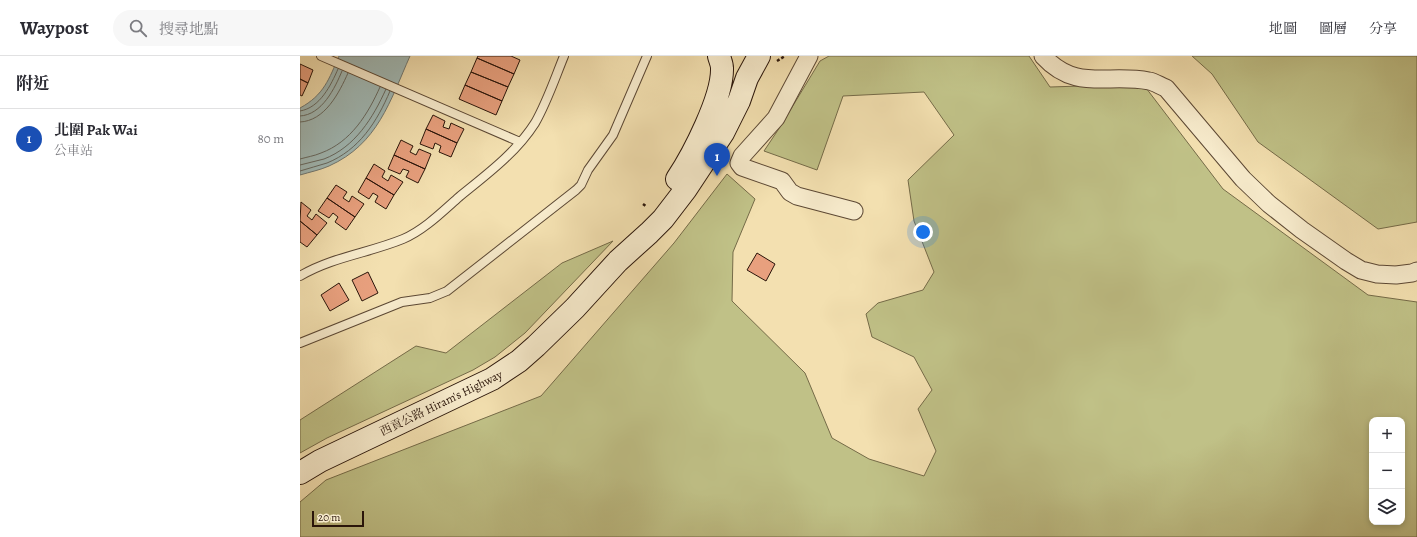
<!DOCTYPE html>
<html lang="zh-TW">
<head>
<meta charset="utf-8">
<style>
	:root { --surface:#fff; --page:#f7f7f7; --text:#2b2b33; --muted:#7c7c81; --line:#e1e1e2; --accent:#ea580c }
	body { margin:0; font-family:Alegreya,"Noto Serif TC",serif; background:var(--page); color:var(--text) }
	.controls { position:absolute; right:12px; bottom:12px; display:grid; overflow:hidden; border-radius:8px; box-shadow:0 2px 6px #0003 }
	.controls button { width:36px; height:36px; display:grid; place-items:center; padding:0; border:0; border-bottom:1px solid var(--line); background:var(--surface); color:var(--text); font:20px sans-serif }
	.scale { position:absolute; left:12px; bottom:10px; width:52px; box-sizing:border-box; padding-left:4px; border:2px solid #2a150a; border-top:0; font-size:11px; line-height:14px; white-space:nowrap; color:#2a150a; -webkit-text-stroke:3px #f7ebcc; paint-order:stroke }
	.you { position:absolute; left:623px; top:176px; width:14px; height:14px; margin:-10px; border:3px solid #fff; border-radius:50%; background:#1a73e8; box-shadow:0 0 0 6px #1a73e833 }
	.badge { display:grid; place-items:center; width:26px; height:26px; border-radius:50%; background:var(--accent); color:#fff; font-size:13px; font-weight:700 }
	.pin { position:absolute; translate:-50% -33px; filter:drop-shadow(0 1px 2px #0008) }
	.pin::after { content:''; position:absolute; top:21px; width:14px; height:12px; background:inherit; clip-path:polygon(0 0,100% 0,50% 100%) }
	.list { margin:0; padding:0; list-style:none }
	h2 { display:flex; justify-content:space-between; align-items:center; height:52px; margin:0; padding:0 16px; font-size:17px }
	h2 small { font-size:13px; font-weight:400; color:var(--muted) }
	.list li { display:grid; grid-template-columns:26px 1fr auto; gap:12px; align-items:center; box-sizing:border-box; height:60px; padding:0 16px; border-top:1px solid var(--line) }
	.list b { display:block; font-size:15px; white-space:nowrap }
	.list p { margin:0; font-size:13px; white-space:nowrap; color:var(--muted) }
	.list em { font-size:13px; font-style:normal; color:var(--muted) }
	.icon { flex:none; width:22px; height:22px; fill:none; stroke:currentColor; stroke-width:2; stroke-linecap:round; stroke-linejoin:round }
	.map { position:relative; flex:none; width:1117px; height:481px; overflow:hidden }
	header { display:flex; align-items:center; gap:24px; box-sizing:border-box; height:56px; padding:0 20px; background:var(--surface); border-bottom:1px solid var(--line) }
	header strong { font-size:19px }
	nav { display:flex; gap:22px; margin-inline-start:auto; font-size:14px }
	.search { width:280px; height:36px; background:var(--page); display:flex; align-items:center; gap:10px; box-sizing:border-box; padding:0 14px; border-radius:22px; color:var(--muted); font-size:15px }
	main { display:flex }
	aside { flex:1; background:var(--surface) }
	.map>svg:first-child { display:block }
	.green { fill:#c0c187; stroke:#756b48; fill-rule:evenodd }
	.water { fill:#a1bab7; stroke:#717872 }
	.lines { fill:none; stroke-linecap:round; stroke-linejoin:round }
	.shore { stroke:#666860; stroke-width:1 }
	.building { fill:#e8a07e; stroke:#2a150a }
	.service-casing { stroke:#5c4834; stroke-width:10 }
	.minor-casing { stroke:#5c4834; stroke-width:19 }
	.secondary-casing { stroke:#2a150a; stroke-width:24 }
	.path { stroke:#2a150a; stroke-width:2.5; stroke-dasharray:3 2; stroke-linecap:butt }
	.service { stroke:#f7ebcc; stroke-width:8 }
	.minor { stroke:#f7ebcc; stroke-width:17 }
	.secondary { stroke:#f7ebcc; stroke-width:22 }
	.labels { text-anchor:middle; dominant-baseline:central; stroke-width:4; stroke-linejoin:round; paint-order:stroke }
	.street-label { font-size:12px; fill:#2a150a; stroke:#f7ebcc }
</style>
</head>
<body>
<header>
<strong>Waypost</strong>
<div class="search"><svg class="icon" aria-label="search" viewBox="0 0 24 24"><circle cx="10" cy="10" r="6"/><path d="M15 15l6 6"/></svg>搜尋地點</div>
<nav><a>地圖</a><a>圖層</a><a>分享</a></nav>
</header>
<main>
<aside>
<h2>附近<small></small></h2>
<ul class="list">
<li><span class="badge" style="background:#1a4fb4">1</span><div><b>北圍 Pak Wai</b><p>公車站</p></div><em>80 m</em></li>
</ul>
</aside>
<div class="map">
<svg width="1117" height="481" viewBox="0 0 1117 481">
	<rect width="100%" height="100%" fill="#f3e0b0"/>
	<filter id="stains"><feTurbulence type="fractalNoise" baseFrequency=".005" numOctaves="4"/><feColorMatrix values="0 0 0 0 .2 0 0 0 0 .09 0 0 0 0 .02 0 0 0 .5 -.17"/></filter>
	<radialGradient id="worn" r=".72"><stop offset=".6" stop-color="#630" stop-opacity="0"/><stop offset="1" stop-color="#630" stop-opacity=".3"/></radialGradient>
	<path class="green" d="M529 0H729L750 31 843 28 923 133 1068 239 1117 246V481H0V446L26 424 241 340 374 187 427 118 455 143 433 196 432 245 505 317 532 382 569 403 624 420 636 395 618 353 632 334 614 301 572 281 566 258 578 247 623 234 634 216 614 165 608 124 654 79 624 36 543 40 517 114 464 95 480 71 520 5ZM1072 364H1102V466H1072Z
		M892 0H1117V166L1078 173 958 86 912 18Z
		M313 185 225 277 195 301 173 314 27 382 0 397V364L116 290 146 297 262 207Z"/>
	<path class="water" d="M39 0H110C90 45 78 88 29 110 20 114 10 116 0 119V52C24 39 29 23 39 0Z"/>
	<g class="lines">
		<path class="shore" d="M0 55C20 52 31 29 38 13
			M0 60C22 59 35 32 42 15
			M0 66C25 65 39 37 48 17
			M0 103C7 101 14 100 21 97 51 86 68 58 80 31
			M0 109C8 107 16 105 24 103 55 91 73 62 86 33
			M0 115C9 112 18 110 27 107 59 94 77 66 90 35"/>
	</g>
	<path class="building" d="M178 0H211L220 4 214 18 177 2Z
		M177 2 214 18 208 31 171 16Z
		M0 8 13 14 8 27 0 23Z
		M171 16 208 31 202 45 165 29Z
		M0 23 8 27 2 40 0 39Z
		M165 29 202 45 196 59 159 43Z
		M133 59 145 65 143 71 149 73 151 67 164 73 157 87 126 73Z
		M126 73 157 87 151 101 139 96 141 90 135 87 133 93 120 88Z
		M101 84 113 90 110 96 116 99 119 93 131 98 125 113 94 99Z
		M94 99 125 113 118 127 106 121 109 115 103 113 100 118 88 113Z
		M74 108 85 115 82 121 88 125 91 119 103 126 94 139 66 122Z
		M66 122 94 139 86 153 75 146 78 140 73 137 69 143 58 136Z
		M36 129 47 136 43 142 49 146 52 140 64 148 55 161 27 142Z
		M27 142 55 161 46 174 35 166 38 161 33 157 29 162 18 155Z
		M1 146 11 154 7 160 12 164 16 158 27 167 17 179 0 165Z
		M0 165 17 179 7 191 0 186Z
		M457 197 475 208 466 225 447 214Z
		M68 216 78 237 62 245 52 224Z
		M39 227 49 244 30 255 21 239Z"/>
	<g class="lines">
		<defs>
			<path id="service" d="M21 0 220 86
				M0 220C32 201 69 197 103 183 124 174 142 156 159 141 186 119 216 97 235 67 247 46 255 22 264 0
				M0 287 102 246 130 242 147 235 276 134 281 129 288 114 313 79 347 0"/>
			<path id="minor" d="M509 0 476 62 442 100 439 107 442 111 482 125 490 136 497 140 554 155
				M743 0C776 36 807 17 849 25 855 26 860 30 866 32L943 123 969 148 1002 174 1046 205 1061 214 1077 218 1096 219 1112 217 1117 215"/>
			<path id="secondary" d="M377 123C393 99 423 41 422 12 422 8 420 4 419 0
				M0 417 20 405 192 323 219 305 236 290 275 252 318 205 349 177 363 163 386 133 423 77 439 45 447 22 459 0"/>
		</defs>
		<use href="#service" class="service-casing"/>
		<use href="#minor" class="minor-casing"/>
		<use href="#secondary" class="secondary-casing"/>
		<path class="path" d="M477 5 485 0
			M343 148 347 151"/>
		<use href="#service" class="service"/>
		<use href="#minor" class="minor"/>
		<use href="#secondary" class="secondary"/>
	</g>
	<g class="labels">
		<g class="street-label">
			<text transform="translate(141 347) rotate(-26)">西貢公路 Hiram's Highway</text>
		</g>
	</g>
	<rect width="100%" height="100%" filter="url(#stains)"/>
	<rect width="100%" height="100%" fill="url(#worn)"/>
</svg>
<div class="controls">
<button>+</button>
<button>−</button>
<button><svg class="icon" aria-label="layers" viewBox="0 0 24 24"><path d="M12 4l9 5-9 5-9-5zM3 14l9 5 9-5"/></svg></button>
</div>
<div class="scale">20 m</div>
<div class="you"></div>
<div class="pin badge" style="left:417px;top:120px;background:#1a4fb4">1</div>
</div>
</main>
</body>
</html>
